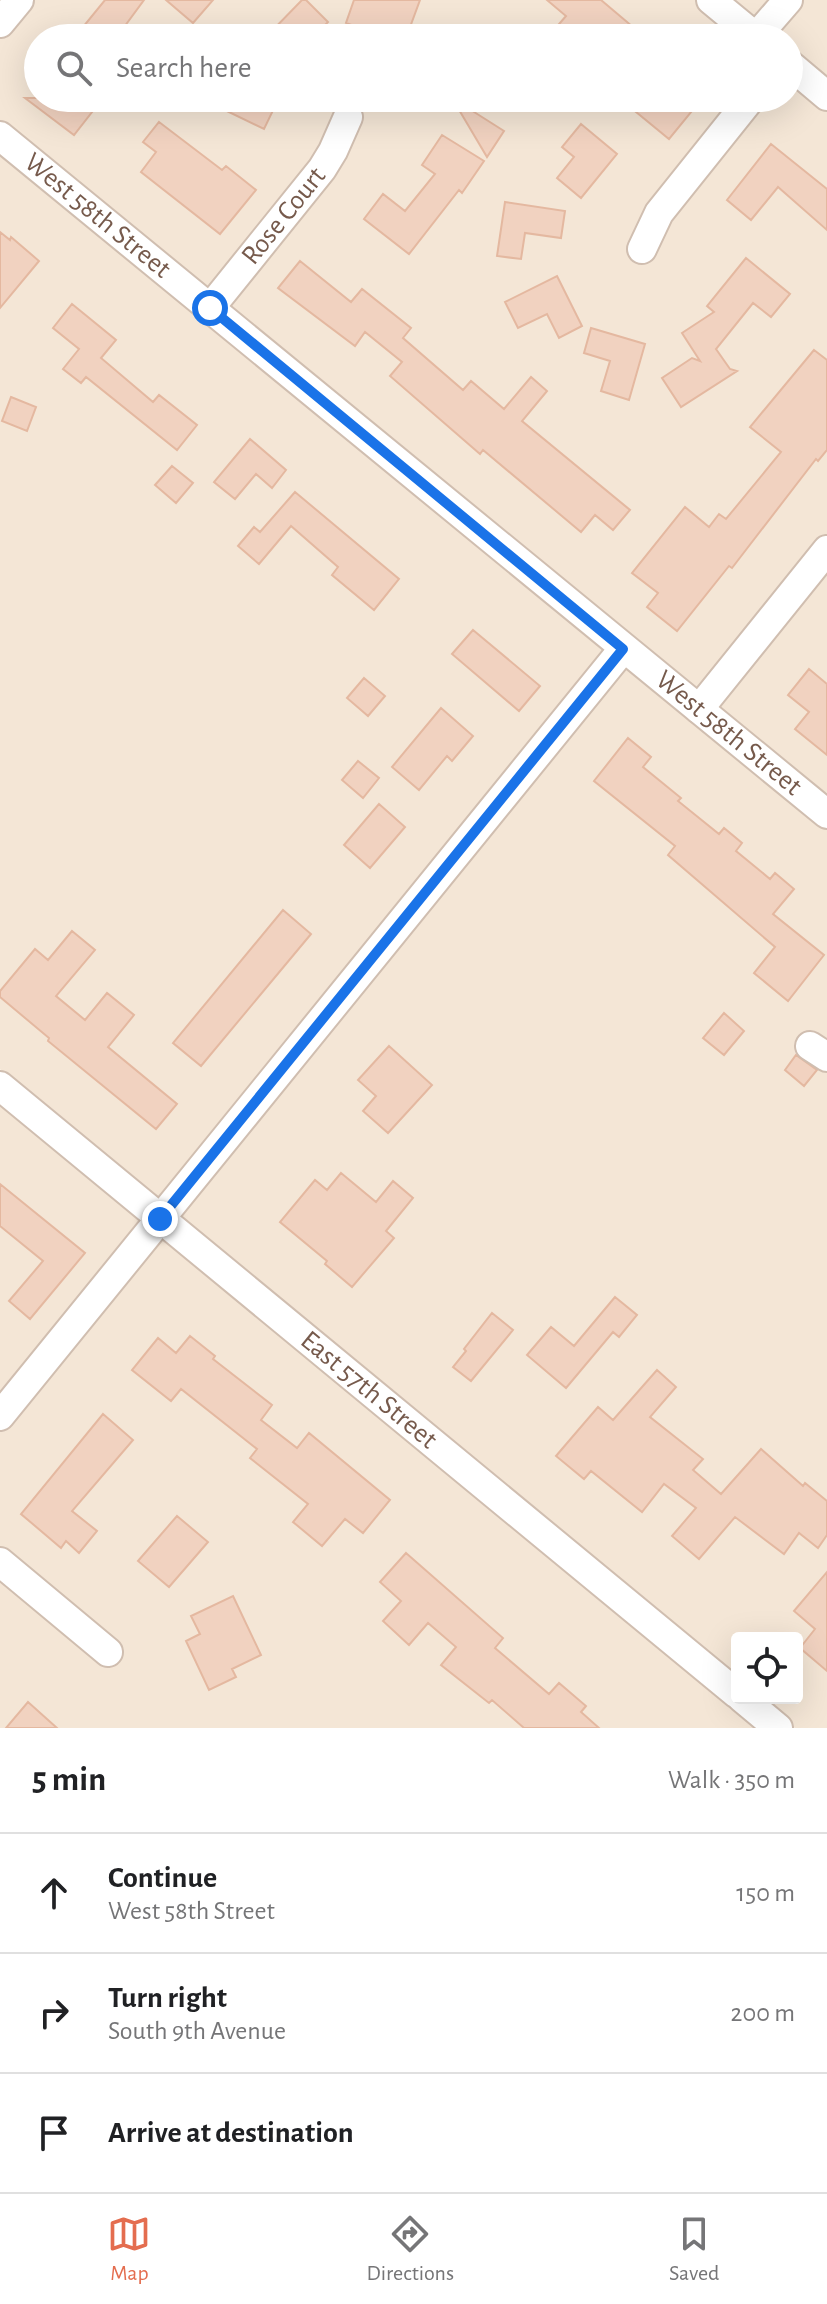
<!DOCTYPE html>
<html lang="en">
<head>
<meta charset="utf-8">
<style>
	:root { --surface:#fff; --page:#f2f2f2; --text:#202124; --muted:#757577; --line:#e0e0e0; --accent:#e46d4f }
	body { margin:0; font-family:"Alegreya Sans",sans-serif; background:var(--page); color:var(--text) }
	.controls { position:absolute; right:24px; bottom:24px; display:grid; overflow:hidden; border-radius:8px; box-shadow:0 8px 32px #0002 }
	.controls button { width:72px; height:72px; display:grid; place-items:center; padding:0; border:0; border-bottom:2px solid var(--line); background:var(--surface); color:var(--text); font:40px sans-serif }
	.stop { position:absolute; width:24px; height:24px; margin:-18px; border:6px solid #1a73e8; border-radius:50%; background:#fff }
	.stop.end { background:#1a73e8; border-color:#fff; box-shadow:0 2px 8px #0008 }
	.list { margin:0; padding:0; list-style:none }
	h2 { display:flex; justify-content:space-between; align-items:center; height:104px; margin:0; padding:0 32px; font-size:34px }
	h2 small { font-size:26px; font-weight:400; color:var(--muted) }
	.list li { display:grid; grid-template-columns:52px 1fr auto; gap:24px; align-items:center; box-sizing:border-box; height:120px; padding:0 32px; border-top:2px solid var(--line) }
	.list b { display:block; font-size:30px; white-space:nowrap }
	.list p { margin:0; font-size:26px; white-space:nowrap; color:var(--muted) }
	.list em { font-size:26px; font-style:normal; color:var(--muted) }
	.icon { flex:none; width:44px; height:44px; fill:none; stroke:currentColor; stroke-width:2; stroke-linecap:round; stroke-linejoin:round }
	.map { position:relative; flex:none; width:827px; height:1728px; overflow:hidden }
	.search { position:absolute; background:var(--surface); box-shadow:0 8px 32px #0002; left:24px; right:24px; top:24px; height:88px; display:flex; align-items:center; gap:20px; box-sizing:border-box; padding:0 28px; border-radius:44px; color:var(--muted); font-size:30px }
	.sheet { height:464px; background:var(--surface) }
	nav { display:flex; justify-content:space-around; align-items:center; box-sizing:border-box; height:112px; border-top:2px solid var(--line); background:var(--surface); font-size:22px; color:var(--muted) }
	nav a { display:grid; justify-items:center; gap:4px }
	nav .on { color:var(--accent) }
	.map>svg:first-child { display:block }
	.residential { fill:#f4e6d6; fill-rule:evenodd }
	.building { fill:#f1d2c0; stroke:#e4b8a0; stroke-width:2 }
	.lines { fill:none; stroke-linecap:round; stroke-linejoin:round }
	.minor-casing { stroke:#d0beb0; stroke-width:32 }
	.minor { stroke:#fff; stroke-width:28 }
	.route { stroke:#1a73e8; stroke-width:10 }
	.labels { text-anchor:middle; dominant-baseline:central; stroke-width:6; stroke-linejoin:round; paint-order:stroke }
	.street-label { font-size:28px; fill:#765a4c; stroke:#fff8ee }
</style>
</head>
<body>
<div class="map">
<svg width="827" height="1728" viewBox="0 0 827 1728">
	<rect width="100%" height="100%" fill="#fcf4e8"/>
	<path class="residential" d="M0 0H827V792L823 797 0 121ZM38 38H789V98H38Z
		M0 155 827 829V1728H795L758 1698H797V1638H737V1680L0 1069Z
		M0 1105 765 1728H0Z"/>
	<path class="building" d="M105 0H144L116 38H74Z
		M166 0H213L193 23Z
		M302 0H306L328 22 313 38H265Z
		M354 0H420L406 38H387L346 23Z
		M547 0H601L646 38H547L566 16Z
		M25 98H103L74 135Z
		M200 98H279L264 129Z
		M452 98 504 131 487 157Z
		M619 98H676L692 111 669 139Z
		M159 122 222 170 226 166 256 190 220 234 141 172 156 152 143 142Z
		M581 124 617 154 581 198 557 178 574 157 562 147Z
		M442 135 484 161 462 193 459 190 409 254 364 219 383 194 405 211 435 174 422 165Z
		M771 144 827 189V230L778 187 751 220 727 200Z
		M505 202 565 211 561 238 525 233 521 259 497 256Z
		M0 232 10 240 11 237 39 261 0 308Z
		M746 258 790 294 771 317 753 303 716 349 730 369 737 371 681 407 662 378 692 358 700 361 682 333 714 312 707 306Z
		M300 261 351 302 362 289 411 328 403 338 463 390 471 381 504 409 531 377 547 391 522 421 630 510 613 530 595 515 581 532 483 450 480 454 390 376 402 362 365 332 355 346 278 288Z
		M557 276 582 326 559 338 547 314 518 328 505 302Z
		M72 304 116 340 101 358 153 402 159 395 197 425 177 450 86 377 81 383 63 369 79 349 53 328Z
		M591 328 645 344 629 400 601 391 610 361 584 353Z
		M814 350 827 360V450L818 461 816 459 732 568 729 566 677 631 647 607 658 593 632 573 685 507 709 527 719 514 726 519 781 452 750 427Z
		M11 397 36 407 27 431 2 421Z
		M250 439 286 470 272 488 256 474 235 499 214 482Z
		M172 466 193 483 176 503 155 485Z
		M295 492 399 579 374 610 332 575 338 567 291 526 259 564 238 546 254 527 260 532Z
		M473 630 540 686 519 711 452 654Z
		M809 669 827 684V755L795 729 809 712 788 695Z
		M364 678 385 696 368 716 347 698Z
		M441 708 473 736 452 761 447 756 419 790 392 767Z
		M628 738 651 757 643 767 681 798 678 801 719 834 724 828 742 843 736 851 770 879 775 873 794 889 773 914 824 955 788 1001 754 973 775 947 668 855 675 846 594 781Z
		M358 761 379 778 363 798 342 780Z
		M379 804 405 827 370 868 344 845Z
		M283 910 311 934 201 1066 173 1043Z
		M72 931 95 950 56 996 85 1020 107 993 134 1015 108 1047 177 1104 156 1129 48 1041 49 1038 0 997V991L35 949 48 960Z
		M724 1013 744 1031 724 1055 703 1038Z
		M389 1046 432 1085 388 1133 363 1111 376 1096 358 1080Z
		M796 1055 817 1070 804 1086 785 1070Z
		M341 1173 376 1202 393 1181 413 1198 386 1231 394 1238 352 1287 325 1264 327 1261 280 1222 315 1180 327 1190Z
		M0 1184 85 1253 30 1319 9 1301 43 1261 0 1226Z
		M615 1297 637 1315 619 1337 613 1332 566 1388 527 1355 551 1327 574 1346Z
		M492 1313 513 1330 471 1381 453 1367 466 1351 464 1349Z
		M190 1336 215 1356 213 1359 272 1405 261 1420 297 1448 309 1433 390 1500 363 1533 345 1519 322 1546 293 1522 308 1504 250 1458 257 1449 181 1389 171 1401 132 1370 158 1338 176 1353Z
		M657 1370 676 1387 650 1417 703 1459 693 1470 721 1494 761 1449 803 1486 805 1483 827 1501V1535L818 1548 799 1533 784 1554 735 1517 699 1559 672 1536 696 1508 664 1484 642 1512 591 1471 584 1479 556 1456 598 1407 613 1420Z
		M103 1414 133 1440 72 1511 97 1531 79 1553 66 1541 61 1548 21 1514Z
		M177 1516 208 1542 169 1587 138 1561Z
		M406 1553 503 1638 495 1648 549 1694 559 1683 586 1706 581 1712 599 1728H524L492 1700 489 1703 441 1665 456 1647 428 1623 409 1645 383 1621 401 1601 380 1582Z
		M827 1572V1671L800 1648 815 1629 794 1611Z
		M233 1596 261 1655 232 1669 236 1677 209 1690 186 1641 200 1634 191 1616Z
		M28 1702 57 1728H6Z"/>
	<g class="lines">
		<defs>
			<g id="minor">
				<path d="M711 0 757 38"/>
				<path d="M0 23 19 0"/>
				<path d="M756 37 788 0"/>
				<path d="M789 64 827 96"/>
				<path id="s1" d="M0 136 827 814"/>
				<path d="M642 249 659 213 751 98"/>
				<path id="s2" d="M210 308 322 169 333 151 348 117"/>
				<path d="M699 709 827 550"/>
				<path d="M810 1046 827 1057"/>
				<path id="s3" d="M0 1086 737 1694"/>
				<path d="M0 1416 623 649"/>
				<path d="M0 1562 108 1652"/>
				<path d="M742 1698 778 1728"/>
			</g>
		</defs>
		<use href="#minor" class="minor-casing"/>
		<use href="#minor" class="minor"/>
	</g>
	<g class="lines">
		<path class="route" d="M160 1219 623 649 210 308"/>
	</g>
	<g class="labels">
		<g class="street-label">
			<text stroke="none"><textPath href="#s2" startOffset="118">Rose Court</textPath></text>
			<text stroke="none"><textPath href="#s1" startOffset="126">West 58th Street</textPath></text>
			<text stroke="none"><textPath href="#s1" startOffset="942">West 58th Street</textPath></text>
			<text stroke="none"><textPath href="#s3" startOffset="478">East 57th Street</textPath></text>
		</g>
	</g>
</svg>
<div class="controls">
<button><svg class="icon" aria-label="locate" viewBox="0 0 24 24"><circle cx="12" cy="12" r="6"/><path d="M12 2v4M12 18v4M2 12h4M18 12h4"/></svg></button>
</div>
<div class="stop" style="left:210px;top:308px"></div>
<div class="stop end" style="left:160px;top:1219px"></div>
<div class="search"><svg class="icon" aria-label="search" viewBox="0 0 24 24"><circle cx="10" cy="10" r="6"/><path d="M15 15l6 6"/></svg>Search here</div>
</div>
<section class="sheet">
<h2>5 min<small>Walk · 350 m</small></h2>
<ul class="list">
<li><svg class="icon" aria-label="ahead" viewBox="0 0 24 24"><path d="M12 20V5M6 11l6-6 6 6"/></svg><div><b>Continue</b><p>West 58th Street</p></div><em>150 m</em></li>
<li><svg class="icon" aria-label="right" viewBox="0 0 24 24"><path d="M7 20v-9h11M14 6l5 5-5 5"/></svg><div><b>Turn right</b><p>South 9th Avenue</p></div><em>200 m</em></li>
<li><svg class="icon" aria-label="arrive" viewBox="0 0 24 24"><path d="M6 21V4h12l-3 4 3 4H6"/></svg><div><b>Arrive at destination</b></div></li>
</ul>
</section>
<nav>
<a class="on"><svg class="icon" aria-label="map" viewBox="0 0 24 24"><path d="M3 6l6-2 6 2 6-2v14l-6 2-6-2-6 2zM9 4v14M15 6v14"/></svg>Map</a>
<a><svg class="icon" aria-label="directions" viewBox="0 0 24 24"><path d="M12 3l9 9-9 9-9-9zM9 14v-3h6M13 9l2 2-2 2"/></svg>Directions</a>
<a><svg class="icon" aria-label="saved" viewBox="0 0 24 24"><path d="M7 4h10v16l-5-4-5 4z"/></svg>Saved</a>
</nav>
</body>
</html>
